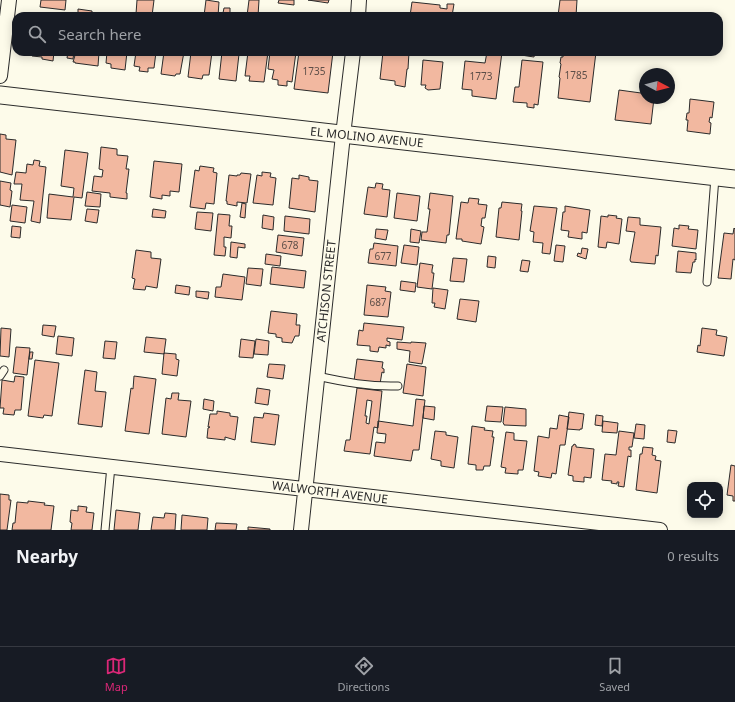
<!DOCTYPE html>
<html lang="en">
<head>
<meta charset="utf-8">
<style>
	:root { --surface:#171b24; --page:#20242c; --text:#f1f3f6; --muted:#9ea1a6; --line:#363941; --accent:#db2777 }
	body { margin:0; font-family:"Noto Sans",sans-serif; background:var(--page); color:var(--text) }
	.controls { position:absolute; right:12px; bottom:12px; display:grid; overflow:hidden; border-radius:8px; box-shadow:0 2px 10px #0003 }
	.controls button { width:36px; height:36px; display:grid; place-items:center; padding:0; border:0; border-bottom:1px solid var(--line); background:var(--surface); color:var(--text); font:20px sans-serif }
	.compass { position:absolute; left:639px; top:68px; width:36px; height:36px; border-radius:50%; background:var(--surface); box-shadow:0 2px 10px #0003; rotate:97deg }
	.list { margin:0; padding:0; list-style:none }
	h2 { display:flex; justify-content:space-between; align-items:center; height:52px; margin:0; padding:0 16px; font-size:17px }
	h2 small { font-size:13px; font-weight:400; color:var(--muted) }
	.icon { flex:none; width:22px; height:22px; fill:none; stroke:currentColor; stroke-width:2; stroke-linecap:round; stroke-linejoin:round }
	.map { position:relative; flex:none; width:735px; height:530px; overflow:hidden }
	.search { position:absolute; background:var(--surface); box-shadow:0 2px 10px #0003; left:12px; right:12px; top:12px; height:44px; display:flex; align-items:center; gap:10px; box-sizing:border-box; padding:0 14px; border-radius:12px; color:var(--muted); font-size:15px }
	.sheet { height:116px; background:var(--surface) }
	nav { display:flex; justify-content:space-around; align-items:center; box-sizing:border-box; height:56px; border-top:1px solid var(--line); background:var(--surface); font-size:11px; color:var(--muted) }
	nav a { display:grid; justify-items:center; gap:2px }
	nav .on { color:var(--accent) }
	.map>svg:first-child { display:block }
	.building { fill:#f2b8a0; stroke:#2b2b2b; fill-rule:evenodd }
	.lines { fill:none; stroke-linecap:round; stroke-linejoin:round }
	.service-casing { stroke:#2b2b2b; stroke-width:9 }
	.minor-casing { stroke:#2b2b2b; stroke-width:16 }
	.tertiary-casing { stroke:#2b2b2b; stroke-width:19 }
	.service { stroke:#fdfbea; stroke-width:7 }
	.minor { stroke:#fdfbea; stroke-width:14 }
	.tertiary { stroke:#fdfbea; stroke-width:17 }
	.labels { text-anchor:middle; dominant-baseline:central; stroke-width:3; stroke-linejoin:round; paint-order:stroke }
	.number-label { font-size:10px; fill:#5d4e48 }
	.street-label { font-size:12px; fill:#2b2b2b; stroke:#fdfbea }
</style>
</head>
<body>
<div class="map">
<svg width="735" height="530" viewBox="0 0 735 530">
	<rect width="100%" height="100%" fill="#fdfbea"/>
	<path class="building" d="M41 0H66L65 10 40 7Z
		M137 0H154L152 16 136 14Z
		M206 0 219 2 218 16H204Z
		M249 0H259L258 16H247Z
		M279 0H294V5L278 3Z
		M308 0H329L328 3Z
		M560 0H577L576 16H558Z
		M412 2 440 5V8L447 9V4H454L452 16H410Z
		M224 8H230V13H223Z
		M78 9 92 11V16H78Z
		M162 13 172 14V16H162Z
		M33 52H54L53 61 42 59V57L32 56Z
		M68 52H74L73 59 67 58Z
		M76 52H99L98 66 75 63V62H73Z
		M107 52H127L125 70 111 68V64L106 63Z
		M136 52H156L154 68H148V72L139 71 140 67 134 66Z
		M164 52H184L180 74H176L175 76 161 74Z
		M191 52H212L209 75H203L202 79 188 77Z
		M222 52H235L234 54H239L236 81 219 79Z
		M248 52H268L264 82 249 81 250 76H245Z
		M270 52H296L292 82 287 81V86L278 85V80L272 79 274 70 268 69Z
		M299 52H333L328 93 294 89Z
		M383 52H409L408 69H407L405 87 395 85V81L380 79Z
		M487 52H502L496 99 472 96V90L462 89 465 61 485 63Z
		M521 52H535L534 57 521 55Z
		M563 52H596L590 102 558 98 560 78 559 77 561 64 560 63 561 57H563Z
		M423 60 443 62 440 89 428 90 425 88 426 85H421Z
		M522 60 543 62 538 105 534 104V108L527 107V103L513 102 515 87H519Z
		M619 90 641 93 642 90H645V98H654L651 124 615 120Z
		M690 99 714 102 712 118 710 117 709 122 711 123 710 134 687 131 688 120H686L687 113H689Z
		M0 134 6 135V139L16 140 12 175 0 172Z
		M101 147 117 149V155L128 156 126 169H129L126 193H127V199L110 197V193L92 191 94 176 102 177 103 170 99 169Z
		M65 150 88 153 82 198 74 197 71 220 47 218 49 194 73 197 74 188 61 186Z
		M34 160 40 161 39 166 46 167 40 223 31 221 34 201 20 200 22 184H14L16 172 26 173 27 164 33 165Z
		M154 161 182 164 179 192 170 191V196L162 195V199L150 197Z
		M200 166 214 168 213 172 217 173 214 204 206 203 205 209 190 207 195 170 199 171Z
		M262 172 271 173 270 177 276 178 273 205 253 203 257 175 262 176Z
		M241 173 251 174 247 203 237 202V206L227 204V201H226L229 175 237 176V175H240Z
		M299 175 309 177V180L318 181 315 212 289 208 292 178 299 179Z
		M0 181 11 183 10 190 12 191 10 207 0 205Z
		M376 183 383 184 382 189 390 190 387 217 364 214 368 187 375 188Z
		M87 192 101 194 100 207 85 206Z
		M397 193 420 196 417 221 394 218Z
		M430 193 453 196 449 235H447L446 243 421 240 422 232H427L430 209H428Z
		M469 198 479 199 478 204 487 205 485 218H482L481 226 484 227 481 244 462 241V239H456L461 202 468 203Z
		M502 202 522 204 521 211H522L519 240 496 237 499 208H501Z
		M242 203 246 204 245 218 240 217Z
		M12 205 27 207 25 223 10 221Z
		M534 206 557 208 550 254 542 253 543 243 533 242 534 232 530 231Z
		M565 206 590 210 587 233 582 232V239L568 237 569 231 561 230 563 212H565Z
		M87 209 99 210 97 223 85 221Z
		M153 209 166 211 165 218 152 217Z
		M197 212 213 213 211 231 195 229Z
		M218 214 230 215 229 226H232L231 238 224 237V247H226L225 256 214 255Z
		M263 215 274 217 273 230 262 228Z
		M608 215 617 216 616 218 622 219 619 244 607 242 606 248 598 247 601 216 608 217Z
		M285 216 310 219 309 234 284 231Z
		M628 217 640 218V225L661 227 658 256 656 255 655 264 631 262 630 260 635 232 626 231Z
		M679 225 689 226 688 229 698 230 696 249 672 246 674 228 679 229Z
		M12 226 21 227 20 238 11 237Z
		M734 228 735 229V260L733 259 731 279 718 278 724 233 733 234Z
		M376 229 388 230 386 240 375 238Z
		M411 229 421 231 419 243 410 242Z
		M278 235 304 238 302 256 276 252Z
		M231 242 245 244V248L238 247 237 258 230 257Z
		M374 243 398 246 396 266 368 263 370 249H373Z
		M404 245 419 247 417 265 401 263Z
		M556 245 565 246 563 262 554 261Z
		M582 248 588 249 586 259 577 256 578 253 581 254Z
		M136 250 151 252V258L161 259 157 288 146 286 145 290 133 289 135 279 132 278Z
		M678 251 696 253V260L695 259V262H693L691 273 676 272Z
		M266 254 281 256 280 266 265 264Z
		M488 256 496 257 495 268 487 267Z
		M453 258 467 259 464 282 450 281Z
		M522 260 530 261 528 272 520 271Z
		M420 263 433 265 432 270V273H434L432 289 417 287Z
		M272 267 306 271 304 288 270 284Z
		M248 268 263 269 261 286 246 284Z
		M223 274 245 277 242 300 215 297 216 287H221Z
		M401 281 416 283 415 292 400 290Z
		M176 285 190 287 189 295 175 293Z
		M367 285 386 287 385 291 391 292 388 317 364 315Z
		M433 288 448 290 445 309 434 307 435 303H432Z
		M196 291 209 292 208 299 196 297Z
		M460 299 479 301 476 322 457 319Z
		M271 311 297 314 296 325H300L299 336H295L292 343 282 342V338L276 337V334L268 333Z
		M364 323 404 327 402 340 387 338V341L390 342V346L386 345V348L379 347 378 352 370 351V346L357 345 359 330 363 331Z
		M43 325 56 326 54 337 42 335Z
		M1 328 11 329 9 357 0 356Z
		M702 328 717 330 716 335 727 337 724 356 697 352 698 345 700 346Z
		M58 336 74 338 72 356 56 354Z
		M146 337 166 339 164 354 144 352Z
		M241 339 255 341 253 358 239 357Z
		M256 339 269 341 268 355 254 354Z
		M105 341 117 342 115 359 103 358Z
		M397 342 411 343V342L426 343 422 364 409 362 410 351 397 349Z
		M16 347 30 348 27 375 13 373Z
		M30 352H33L32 359H29Z
		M164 353 176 354V359L179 360 177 376 162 374Z
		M357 359 383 362 382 368 384 369V373L382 372 380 384 354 381Z
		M35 360 59 363 52 416 44 415 43 418 28 416Z
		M269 364 285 365 283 379 267 377Z
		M407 364 426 367 423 396 403 393Z
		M85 370 97 372 95 391 106 392 102 427 78 424Z
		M15 376 24 377 21 410H15L14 415 3 414 4 408H0L2 380 14 382Z
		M134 376 156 379 149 434 125 431 131 388 133 389Z
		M257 388 270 390 268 405 255 403Z
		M357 388 382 391 378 428 374 427 370 454 344 451 346 440H350ZM367 400 372 401 369 424 366 423 367 416H365Z
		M172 393H179L178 400 191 401 186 437 162 434 166 398 171 399Z
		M204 399 214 401 213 411 203 409Z
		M416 399 425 400 419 450H413L411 461 374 456 376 442 385 443 386 434 377 433 378 421 413 426Z
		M424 406 435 407 434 420 423 418Z
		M487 406 503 407 501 422 485 421Z
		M505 407 526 409V426L504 425V424L503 423Z
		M217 411 230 413V416L238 417 235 440 225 437V440L207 438 208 428 210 427H208L210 414H217Z
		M569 412 584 414 582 429H580V430L567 429Z
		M264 413 279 415 275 445 251 442 254 417 263 418Z
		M559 415 569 417 565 445H560L556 474 552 473 551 478 538 476 539 472 534 471 538 436 549 438 550 428 557 429Z
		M596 415 603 416 602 426 595 425Z
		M603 421 618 423 617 433 602 432Z
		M636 424 645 425 644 439 634 438Z
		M472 426 485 428 484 430 493 431 492 437H494L490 466H484L483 470H476V465L468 464Z
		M668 430 677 431 675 443 667 442Z
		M435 431 446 432V435L458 437 454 468 441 466V461L431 459Z
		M619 431 634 433 632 447H629V450H631V457L628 456 624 487 618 486 619 482H617V484L611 483 612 481 602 480 605 454 616 455Z
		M506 432 514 433V440L527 441 523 470H518V474L505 473 506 468 501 467Z
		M574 444 576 445V447L594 449 591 478 584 477V482L573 481V476L568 475 572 446H573Z
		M643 447 653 448 652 455 656 456 655 460 661 461 657 493 636 490 640 454H642Z
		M731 465 735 466V501H733V496L727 495Z
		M0 494 9 495V500H11L7 530H0Z
		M28 501 45 503 44 505 54 506 51 530H12L13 523H15L17 502 28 503Z
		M78 506 87 507 86 512 94 513 92 530H71L72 523 70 522 71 510 78 511Z
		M116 510 140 513 138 530H114Z
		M165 513 176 514 175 530H151L153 517 164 518Z
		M182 515 208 518 207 530H181Z
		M216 523 237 524 236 530H215Z
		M248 527 270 529V530H248Z"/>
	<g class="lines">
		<defs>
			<path id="service" d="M707 282 715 177
				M0 376 4 370
				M317 376C344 382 370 387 398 386
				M105 530 111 466"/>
			<path id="minor" d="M358 16 359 0
				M0 76 9 0
				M0 454 660 530
				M301 530 343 135 353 52"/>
			<path id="tertiary" d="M0 95 735 179"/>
		</defs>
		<use href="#service" class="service-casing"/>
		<use href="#minor" class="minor-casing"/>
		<use href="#tertiary" class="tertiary-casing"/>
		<use href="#service" class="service"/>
		<use href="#minor" class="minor"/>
		<use href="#tertiary" class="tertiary"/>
	</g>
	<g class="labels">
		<g class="number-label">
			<text x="314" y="71">1735</text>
			<text x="576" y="75">1785</text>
			<text x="481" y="76">1773</text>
			<text x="290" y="245">678</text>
			<text x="383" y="256">677</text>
			<text x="378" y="302">687</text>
		</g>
		<g class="street-label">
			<text transform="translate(367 137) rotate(6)">EL MOLINO AVENUE</text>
			<text transform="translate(326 291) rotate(-84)">ATCHISON STREET</text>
			<text transform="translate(330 492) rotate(7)">WALWORTH AVENUE</text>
		</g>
	</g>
</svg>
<div class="controls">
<button><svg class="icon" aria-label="locate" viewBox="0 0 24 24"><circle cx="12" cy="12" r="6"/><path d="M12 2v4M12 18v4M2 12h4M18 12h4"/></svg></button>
</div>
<svg class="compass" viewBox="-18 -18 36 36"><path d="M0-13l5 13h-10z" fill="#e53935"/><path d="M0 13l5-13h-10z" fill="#9ea1a6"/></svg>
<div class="search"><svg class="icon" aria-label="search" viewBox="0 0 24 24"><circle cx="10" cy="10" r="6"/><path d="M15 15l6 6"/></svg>Search here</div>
</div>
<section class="sheet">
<h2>Nearby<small>0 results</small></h2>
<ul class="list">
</ul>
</section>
<nav>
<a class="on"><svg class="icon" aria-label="map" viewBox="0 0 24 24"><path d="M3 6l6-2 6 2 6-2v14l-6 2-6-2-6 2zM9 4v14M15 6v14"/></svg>Map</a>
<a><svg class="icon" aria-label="directions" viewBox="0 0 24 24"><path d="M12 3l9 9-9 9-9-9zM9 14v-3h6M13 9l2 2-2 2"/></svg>Directions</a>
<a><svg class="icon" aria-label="saved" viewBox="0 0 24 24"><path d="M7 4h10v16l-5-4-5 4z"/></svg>Saved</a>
</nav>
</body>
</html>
